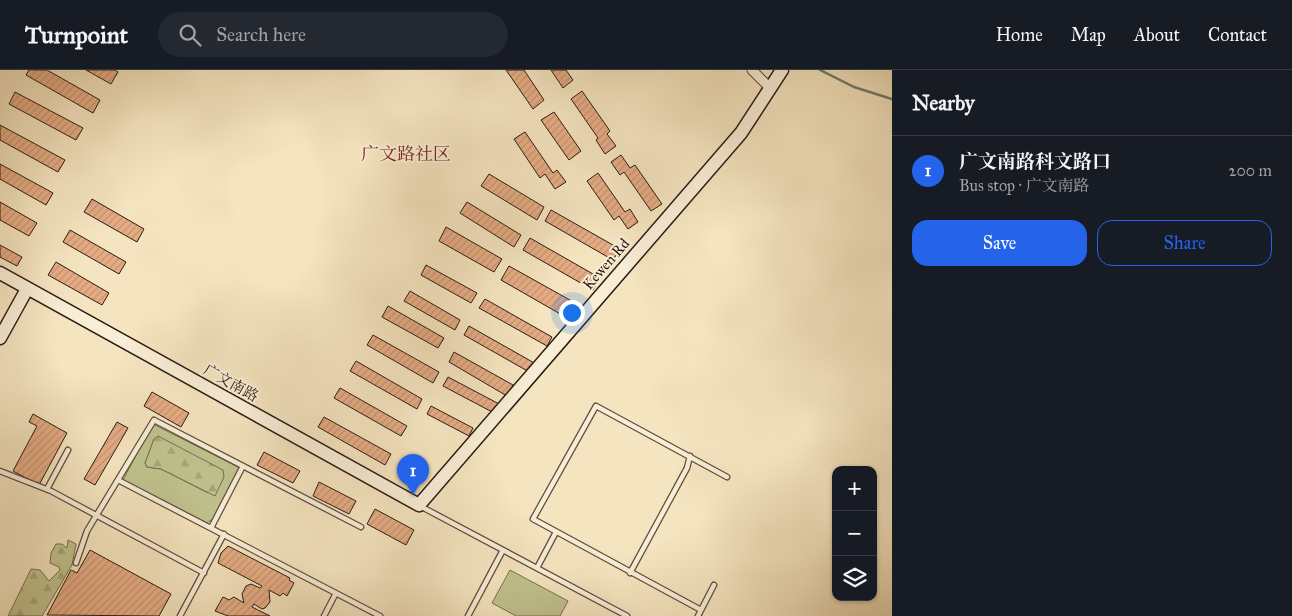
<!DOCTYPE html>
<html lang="en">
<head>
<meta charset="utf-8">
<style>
	:root { --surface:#171b24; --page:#242831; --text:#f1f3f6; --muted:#9ea1a6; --line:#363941; --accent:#2563eb }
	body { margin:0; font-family:"IM FELL Great Primer","Noto Serif SC",serif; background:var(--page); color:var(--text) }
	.controls { position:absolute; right:15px; bottom:15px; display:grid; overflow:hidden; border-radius:10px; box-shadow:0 1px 4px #0004 }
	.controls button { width:45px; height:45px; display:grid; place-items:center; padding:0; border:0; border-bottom:1px solid var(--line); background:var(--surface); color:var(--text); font:25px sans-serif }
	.you { position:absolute; left:571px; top:242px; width:18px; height:18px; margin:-12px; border:4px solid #fff; border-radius:50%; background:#1a73e8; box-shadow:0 0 0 8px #1a73e833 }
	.badge { display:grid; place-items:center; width:32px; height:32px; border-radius:50%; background:var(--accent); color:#fff; font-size:16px; font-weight:700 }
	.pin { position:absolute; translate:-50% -41px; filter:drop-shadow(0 1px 2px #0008) }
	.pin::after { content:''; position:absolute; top:26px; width:18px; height:15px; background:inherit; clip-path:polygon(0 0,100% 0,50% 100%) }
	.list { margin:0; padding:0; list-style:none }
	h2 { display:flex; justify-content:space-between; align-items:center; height:65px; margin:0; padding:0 20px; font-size:21px }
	h2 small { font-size:16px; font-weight:400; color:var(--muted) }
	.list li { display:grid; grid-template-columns:32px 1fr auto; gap:15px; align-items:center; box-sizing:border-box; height:70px; padding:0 20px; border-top:1px solid var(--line) }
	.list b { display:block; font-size:19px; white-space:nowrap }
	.list p { margin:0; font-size:16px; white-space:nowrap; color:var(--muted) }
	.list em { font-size:16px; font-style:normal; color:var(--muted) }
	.actions { display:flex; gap:10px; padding:15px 20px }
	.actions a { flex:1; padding:11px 0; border:1px solid var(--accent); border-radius:15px; text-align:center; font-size:18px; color:var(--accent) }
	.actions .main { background:var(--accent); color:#fff }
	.icon { flex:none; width:28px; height:28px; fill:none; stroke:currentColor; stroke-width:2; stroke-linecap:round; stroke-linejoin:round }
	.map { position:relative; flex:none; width:892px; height:546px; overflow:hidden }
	header { display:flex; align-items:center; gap:30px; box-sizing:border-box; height:70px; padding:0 25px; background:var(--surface); border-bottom:1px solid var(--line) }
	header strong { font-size:24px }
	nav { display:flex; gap:28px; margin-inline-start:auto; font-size:18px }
	.search { width:350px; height:45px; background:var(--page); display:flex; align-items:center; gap:12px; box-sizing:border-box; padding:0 18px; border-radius:28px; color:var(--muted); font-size:19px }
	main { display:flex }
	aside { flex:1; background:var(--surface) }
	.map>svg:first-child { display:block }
	.green { fill:#c0c28e; stroke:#766e52; fill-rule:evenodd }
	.forest { fill:url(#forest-firs); stroke:#766e52 }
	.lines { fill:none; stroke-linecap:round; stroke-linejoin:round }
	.stream { stroke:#6f7d70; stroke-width:2.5 }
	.building { fill:url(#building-hatch); stroke:#2c1b15 }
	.lane-casing { stroke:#5e4d40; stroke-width:7 }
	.street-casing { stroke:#5e4d40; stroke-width:11 }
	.secondary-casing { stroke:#2c1b15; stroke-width:15 }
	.lane { stroke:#f8edd5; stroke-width:4.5 }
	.street { stroke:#f8edd5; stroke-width:9 }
	.secondary { stroke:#f8edd5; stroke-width:12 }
	.labels { text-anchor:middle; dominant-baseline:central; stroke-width:4; stroke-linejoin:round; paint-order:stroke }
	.street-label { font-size:15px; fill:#2c1b15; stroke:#f8edd5 }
	.quarter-label { font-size:18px; fill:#7a1f14; stroke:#f8edd5 }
</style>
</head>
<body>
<header>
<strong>Turnpoint</strong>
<div class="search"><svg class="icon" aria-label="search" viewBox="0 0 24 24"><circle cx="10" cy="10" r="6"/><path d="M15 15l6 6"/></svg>Search here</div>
<nav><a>Home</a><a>Map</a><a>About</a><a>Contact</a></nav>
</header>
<main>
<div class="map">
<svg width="892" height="546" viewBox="0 0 892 546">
	<defs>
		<pattern id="forest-firs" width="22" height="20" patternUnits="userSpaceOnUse" patternTransform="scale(1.25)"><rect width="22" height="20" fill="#c0c28e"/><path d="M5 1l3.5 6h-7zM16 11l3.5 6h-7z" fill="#a5a67a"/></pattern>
		<pattern id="building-hatch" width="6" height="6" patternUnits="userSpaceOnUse" patternTransform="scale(1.25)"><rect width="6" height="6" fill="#e5ac84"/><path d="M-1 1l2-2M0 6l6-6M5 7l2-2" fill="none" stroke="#c59371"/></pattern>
	</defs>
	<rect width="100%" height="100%" fill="#f4e4bf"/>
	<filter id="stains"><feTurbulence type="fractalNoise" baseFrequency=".004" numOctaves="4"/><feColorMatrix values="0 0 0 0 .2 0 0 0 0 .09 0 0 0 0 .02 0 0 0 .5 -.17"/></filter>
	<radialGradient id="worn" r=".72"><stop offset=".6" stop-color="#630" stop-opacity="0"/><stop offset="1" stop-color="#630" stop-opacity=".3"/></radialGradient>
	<path class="green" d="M155 355 238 397 239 400 214 448 207 453 123 410 151 357ZM154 369 208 423 161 399 147 397 145 393Z
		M510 500 568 531 560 546H516L492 533Z"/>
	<path class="forest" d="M158 366 223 400 224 407 215 426 161 399 147 397 145 393 154 369Z
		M68 470 76 474 72 495 42 546H8L31 499 40 500 49 511 60 500 59 497 50 493 51 483 56 474H62L67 478Z"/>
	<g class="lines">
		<path class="stream" d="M820 0 854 17 892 29"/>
	</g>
	<path class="building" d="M29 0H47L100 30 93 43 26 5Z
		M86 0H115L118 2 111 14Z
		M506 0H524L544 30 533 39Z
		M551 0H566L573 10 563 18Z
		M582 21 610 61 607 64 616 76 605 84 596 70 598 68 571 29Z
		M15 22 83 58 76 70 9 34Z
		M554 42 581 81 569 90 541 50Z
		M0 55 65 90 58 102 0 70Z
		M525 62 553 103 557 100 566 112 555 119 545 104 540 108 514 69Z
		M621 85 630 98 635 95 662 134 651 141 624 102 620 105 611 92Z
		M0 94 53 123 46 135 0 109Z
		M598 103 625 142 630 139 638 152 628 159 619 146 614 150 587 111Z
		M489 104 544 137 537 150 481 116Z
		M92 129 144 159 137 172 84 142Z
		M0 132 37 153 29 166 0 150Z
		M467 132 521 165 514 177 460 143Z
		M551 140 620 179 613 190 545 151Z
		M446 157 502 189 494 202 439 171Z
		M70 160 126 192 119 204 63 172Z
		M530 168 600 208 593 220 523 180Z
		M0 175 22 187 17 196 0 187Z
		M56 192 109 223 102 235 48 205Z
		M426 195 477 223 471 233 421 205Z
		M509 196 577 234 569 249 501 210Z
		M410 221 460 250 455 260 404 231Z
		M485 229 552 267 547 276 479 238Z
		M388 236 444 268 438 278 382 247Z
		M469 256 536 294 531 303 464 265Z
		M373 265 439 302 433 313 367 275Z
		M454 282 513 315 507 326 449 292Z
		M356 291 422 329 417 339 350 301Z
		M448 307 501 335 496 344 443 316Z
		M340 318 407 356 401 366 334 328Z
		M152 322 189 343 181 357 144 336Z
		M431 336 473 358 469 366 427 344Z
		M33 344 67 363 39 415 13 401 37 356 29 352Z
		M324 347 391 384 385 395 318 357Z
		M117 352 128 358 95 415 84 409Z
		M264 382 300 401 293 413 257 395Z
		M319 412 356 431 349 444 313 426Z
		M375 439 414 460 406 475 367 454Z
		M228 476 290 508 289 510 294 513 287 526 283 523 280 526 269 520 270 532 265 538 262 539 254 534 252 537 270 546H228L215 541 223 527 229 530 234 527 244 533 242 524 246 516 251 514 260 518 262 516 218 493 221 483Z
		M90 480 171 524 159 546 47 545 71 500 77 503Z"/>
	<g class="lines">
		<defs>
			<path id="lane" d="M0 401 51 421 204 503
				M118 410 380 546
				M47 419 68 380
				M420 436 627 546
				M211 458 243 396
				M76 493 87 461 154 350 361 457
				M537 498 556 462
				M630 503 687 398 690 386
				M701 540 533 449 596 336 727 407
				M180 546 224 464
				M324 546 336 523
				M468 546 503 480
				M698 546 714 515"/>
			<path id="street" d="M752 0 770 18"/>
			<path id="secondary" d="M0 203 419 435 741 63 782 0
				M0 268 27 219"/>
		</defs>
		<use href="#lane" class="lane-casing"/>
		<use href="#street" class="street-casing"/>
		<use href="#secondary" class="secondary-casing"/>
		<use href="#lane" class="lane"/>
		<use href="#street" class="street"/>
		<use href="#secondary" class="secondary"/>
	</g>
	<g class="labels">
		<g class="street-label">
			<text transform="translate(606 194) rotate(-49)">Kewen Rd</text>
			<text transform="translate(231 313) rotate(29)">广文南路</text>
		</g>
		<g class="quarter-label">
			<text x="406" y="84">广文路社区</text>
		</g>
	</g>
	<rect width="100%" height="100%" filter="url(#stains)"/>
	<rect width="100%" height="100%" fill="url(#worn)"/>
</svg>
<div class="controls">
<button>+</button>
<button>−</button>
<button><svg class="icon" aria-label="layers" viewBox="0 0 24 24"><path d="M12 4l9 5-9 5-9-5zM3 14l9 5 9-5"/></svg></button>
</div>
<div class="you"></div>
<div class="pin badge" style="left:413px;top:425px">1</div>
</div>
<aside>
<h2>Nearby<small></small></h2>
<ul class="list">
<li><span class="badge">1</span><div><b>广文南路科文路口</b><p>Bus stop · 广文南路</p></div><em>200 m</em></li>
</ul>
<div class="actions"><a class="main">Save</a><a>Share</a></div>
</aside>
</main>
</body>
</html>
